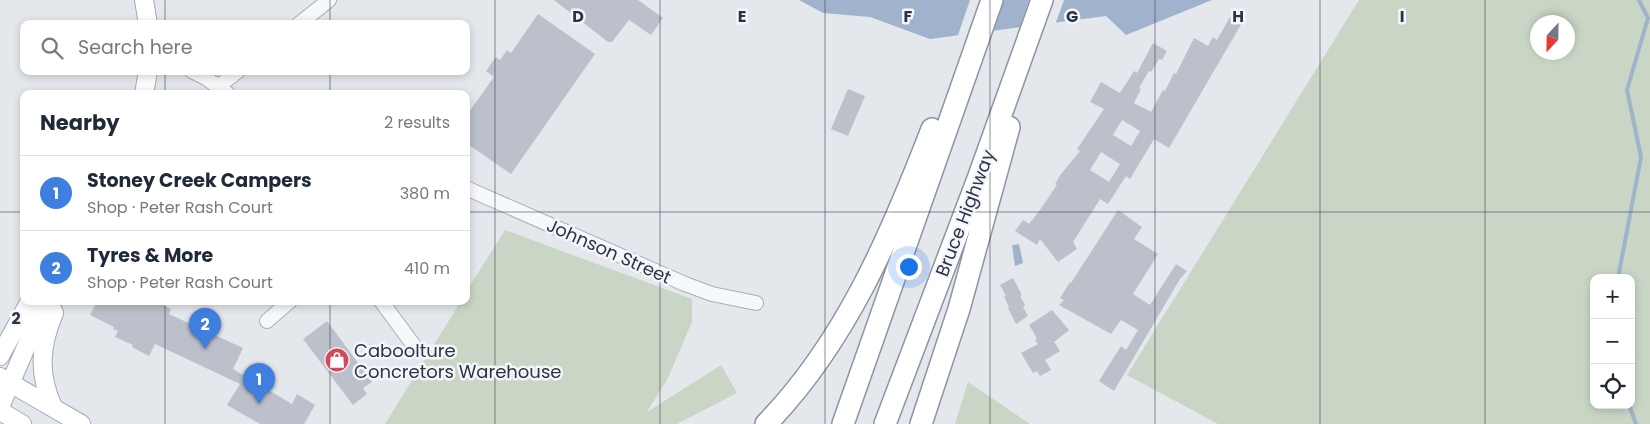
<!DOCTYPE html>
<html lang="en">
<head>
<meta charset="utf-8">
<style>
	:root { --surface:#fff; --page:#f6f6f7; --text:#1f2937; --muted:#747a83; --line:#e0e1e3; --accent:#111827 }
	body { margin:0; font-family:Poppins,sans-serif; background:var(--page); color:var(--text) }
	.controls { position:absolute; right:15px; bottom:15px; display:grid; overflow:hidden; border-radius:10px; box-shadow:0 2px 8px #0003 }
	.controls button { width:45px; height:45px; display:grid; place-items:center; padding:0; border:0; border-bottom:1px solid var(--line); background:var(--surface); color:var(--text); font:25px sans-serif }
	.compass { position:absolute; left:1530px; top:15px; width:45px; height:45px; border-radius:50%; background:var(--surface); box-shadow:0 2px 8px #0003; rotate:202deg }
	.you { position:absolute; left:908px; top:266px; width:18px; height:18px; margin:-12px; border:4px solid #fff; border-radius:50%; background:#1a73e8; box-shadow:0 0 0 8px #1a73e833 }
	.badge { display:grid; place-items:center; width:32px; height:32px; border-radius:50%; background:var(--accent); color:#fff; font-size:16px; font-weight:700 }
	.pin { position:absolute; translate:-50% -41px; filter:drop-shadow(0 1px 2px #0008) }
	.pin::after { content:''; position:absolute; top:26px; width:18px; height:15px; background:inherit; clip-path:polygon(0 0,100% 0,50% 100%) }
	.list { margin:0; padding:0; list-style:none }
	h2 { display:flex; justify-content:space-between; align-items:center; height:65px; margin:0; padding:0 20px; font-size:21px }
	h2 small { font-size:16px; font-weight:400; color:var(--muted) }
	.list li { display:grid; grid-template-columns:32px 1fr auto; gap:15px; align-items:center; box-sizing:border-box; height:75px; padding:0 20px; border-top:1px solid var(--line) }
	.list b { display:block; font-size:19px; white-space:nowrap }
	.list p { margin:0; font-size:16px; white-space:nowrap; color:var(--muted) }
	.list em { font-size:16px; font-style:normal; color:var(--muted) }
	.icon { flex:none; width:28px; height:28px; fill:none; stroke:currentColor; stroke-width:2; stroke-linecap:round; stroke-linejoin:round }
	.map { position:relative; flex:none; width:1650px; height:424px; overflow:hidden }
	.search { position:absolute; background:var(--surface); box-shadow:0 2px 8px #0003; left:20px; top:20px; width:450px; height:55px; display:flex; align-items:center; gap:12px; box-sizing:border-box; padding:0 18px; border-radius:10px; color:var(--muted); font-size:19px }
	.panel { position:absolute; background:var(--surface); box-shadow:0 2px 8px #0003; left:20px; top:90px; width:450px; height:215px; border-radius:10px }
	.map>svg:first-child { display:block }
	.green { fill:#c9d6c5; fill-rule:evenodd }
	.water { fill:#9fb4cc }
	.pier { fill:#e4e7ec }
	.lines { fill:none; stroke-linecap:round; stroke-linejoin:round }
	.stream { stroke:#9fb4cc; stroke-width:4 }
	.building { fill:#bbc0ca; fill-rule:evenodd }
	.minor-casing { stroke:#a9aeb7; stroke-width:16 }
	.major-casing { stroke:#a3abb8; stroke-width:20 }
	.highway-casing { stroke:#8b94a3; stroke-width:24 }
	.minor { stroke:#f7f8fa; stroke-width:14 }
	.major { stroke:#fff; stroke-width:18 }
	.highway { stroke:#fff; stroke-width:21 }
	.grid { fill:none; stroke:#2b3445; stroke-width:1; stroke-opacity:0.55 }
	.labels { text-anchor:middle; dominant-baseline:central; stroke-width:5; stroke-linejoin:round; paint-order:stroke }
	.street-label { font-size:18px; fill:#2b3445; stroke:#f4f6f9 }
	.poi-label { font-size:18px; fill:#2b3445; stroke:#f4f6f9; text-anchor:start }
	.grid-label { font-size:16px; text-anchor:middle; font-weight:bold; fill:#2b3445; stroke:#f4f6f9; stroke-width:5; stroke-linejoin:round; paint-order:stroke }
</style>
</head>
<body>
<div class="map">
<svg width="1650" height="424" viewBox="0 0 1650 424">
	<rect width="100%" height="100%" fill="#e4e7ec"/>
	<path class="green" d="M1359 0H1650V424H1218L1127 375ZM1538 22H1568V52H1538ZM1594 278H1631V405H1594Z
		M505 230 692 299V322L667 380 647 412 721 365 737 393 677 424H385L461 301H466V292Z
		M968 382 1030 424H955Z"/>
	<path class="water" d="M799 0H1212L1126 35 1106 16 930 39 870 17 823 13Z
		M1019 244 1023 263 1015 266 1012 245Z"/>
	<path class="pier" d="M970 0H1004L993 33 957 38Z
		M1029 0H1064L1055 25 1019 30Z"/>
	<g class="lines">
		<path class="stream" d="M1618 278 1641 157 1627 90 1648 18 1639 0
			M1629 405 1636 424"/>
	</g>
	<path class="building" d="M554 0H638L663 18 651 35 629 20 612 42H608Z
		M1234 10 1246 16 1169 148 1154 139 1130 179 1126 176 1108 204 1100 199 1073 242 1077 249 1058 262 1040 239 1037 245 1015 231 1023 220 1029 224 1040 210 1057 185 1055 184 1061 174 1080 151 1077 149 1104 109 1090 102 1101 82 1120 93 1134 71 1137 73 1153 43 1167 51 1162 60 1159 59 1151 72 1149 71 1139 88 1141 89 1134 103 1151 112 1163 90 1165 91 1174 73 1176 74 1194 38 1208 46 1213 37 1217 40ZM1122 120 1140 131 1131 146 1113 135ZM1101 152 1120 164 1109 182 1090 170Z
		M538 14 595 54 511 174 466 143V116L494 77 486 71 496 57 500 60 507 50 511 53Z
		M848 89 865 96 848 136 831 129Z
		M1118 210 1142 227 1134 239 1158 254 1133 294 1150 305 1176 264 1187 271 1180 279 1114 391 1099 381 1121 346 1126 350 1138 330 1121 320 1111 334 1059 305 1064 300 1060 298 1070 282 1071 283Z
		M1013 278 1022 295 1020 296 1025 305 1023 307 1028 316 1016 324 1008 308 1009 307 1004 296H1006L1000 285Z
		M97 301H156L171 309 169 314 243 348 233 369 292 404 297 394 315 405 304 424H260L227 405 240 384 155 344 149 356 132 347 133 345 115 337 118 331 113 329 114 327 90 315Z
		M1052 310 1069 330 1054 342 1060 351 1045 360 1051 370 1040 376 1037 371 1033 373 1021 353 1038 344 1035 340 1037 338 1029 325Z
		M327 321 372 382 363 388 367 394 353 405 303 339Z"/>
	<g class="lines">
		<defs>
			<path id="minor" d="M299 24 329 0
				M192 71 206 78 228 94
				M219 86 238 71
				M466 188 685 284 712 294 756 303
				M381 301 415 347
				M267 321 290 301"/>
			<path id="major" d="M144 0 148 24
				M144 94 148 71
				M48 301 54 313C40 346 38 374 53 407
				M0 356 30 301
				M0 377 81 424
				M0 407 46 301
				M0 411 22 424"/>
			<path id="highway" d="M766 424C846 342 891 235 932 129
				M843 424 992 0
				M885 424 979 176 1042 0
				M921 424 959 309 1009 127"/>
		</defs>
		<use href="#minor" class="minor-casing"/>
		<use href="#major" class="major-casing"/>
		<use href="#highway" class="highway-casing"/>
		<use href="#minor" class="minor"/>
		<use href="#major" class="major"/>
		<use href="#highway" class="highway"/>
	</g>
	<path class="grid" d="M165 0V24M330 0V24M495 0V424M660 0V424M825 0V424M990 0V424M1155 0V424M1320 0V424M1485 0V424M165 71V94M330 71V94M0 212H24M466 212H1650M165 301V424M330 301V424"/>
	<defs>
		<symbol id="shop-disc" viewBox="-11 -11 22 22"><circle r="9.5" fill="#d1495b" stroke="#f4f6f9"/><path d="M-5-2.5h2.3a2.7 3.5 0 0 1 5.4 0H5L5.5 6h-11ZM-1.5-2.5h3a1.5 2.3 0 0 0-3 0Z" fill="#fff"/></symbol>
	</defs>
	<g fill-rule="evenodd">
		<use href="#shop-disc" x="323" y="346" width="28" height="28"/>
	</g>
	<g class="labels">
		<g class="street-label">
			<text transform="translate(965 213) rotate(-69)">Bruce Highway</text>
			<text transform="translate(609 251) rotate(24)">Johnson Street</text>
		</g>
		<g class="poi-label">
			<text x="354" y="350">Caboolture<tspan x="354" dy="21">Concretors Warehouse</tspan></text>
		</g>
	</g>
	<g class="grid-label">
		<text x="578" y="22">D</text>
		<text x="742" y="22">E</text>
		<text x="908" y="22">F</text>
		<text x="1072" y="22">G</text>
		<text x="1238" y="22">H</text>
		<text x="1402" y="22">I</text>
		<text x="16" y="324">2</text>
	</g>
</svg>
<div class="controls">
<button>+</button>
<button>−</button>
<button><svg class="icon" aria-label="locate" viewBox="0 0 24 24"><circle cx="12" cy="12" r="6"/><path d="M12 2v4M12 18v4M2 12h4M18 12h4"/></svg></button>
</div>
<svg class="compass" viewBox="-18 -18 36 36"><path d="M0-13l5 13h-10z" fill="#e53935"/><path d="M0 13l5-13h-10z" fill="#747a83"/></svg>
<div class="you"></div>
<div class="pin badge" style="left:259px;top:404px;background:#3f7fe0">1</div>
<div class="pin badge" style="left:205px;top:349px;background:#3f7fe0">2</div>
<div class="search"><svg class="icon" aria-label="search" viewBox="0 0 24 24"><circle cx="10" cy="10" r="6"/><path d="M15 15l6 6"/></svg>Search here</div>
<section class="panel">
<h2>Nearby<small>2 results</small></h2>
<ul class="list">
<li><span class="badge" style="background:#3f7fe0">1</span><div><b>Stoney Creek Campers</b><p>Shop · Peter Rash Court</p></div><em>380 m</em></li>
<li><span class="badge" style="background:#3f7fe0">2</span><div><b>Tyres &amp; More</b><p>Shop · Peter Rash Court</p></div><em>410 m</em></li>
</ul>
</section>
</div>
</body>
</html>
